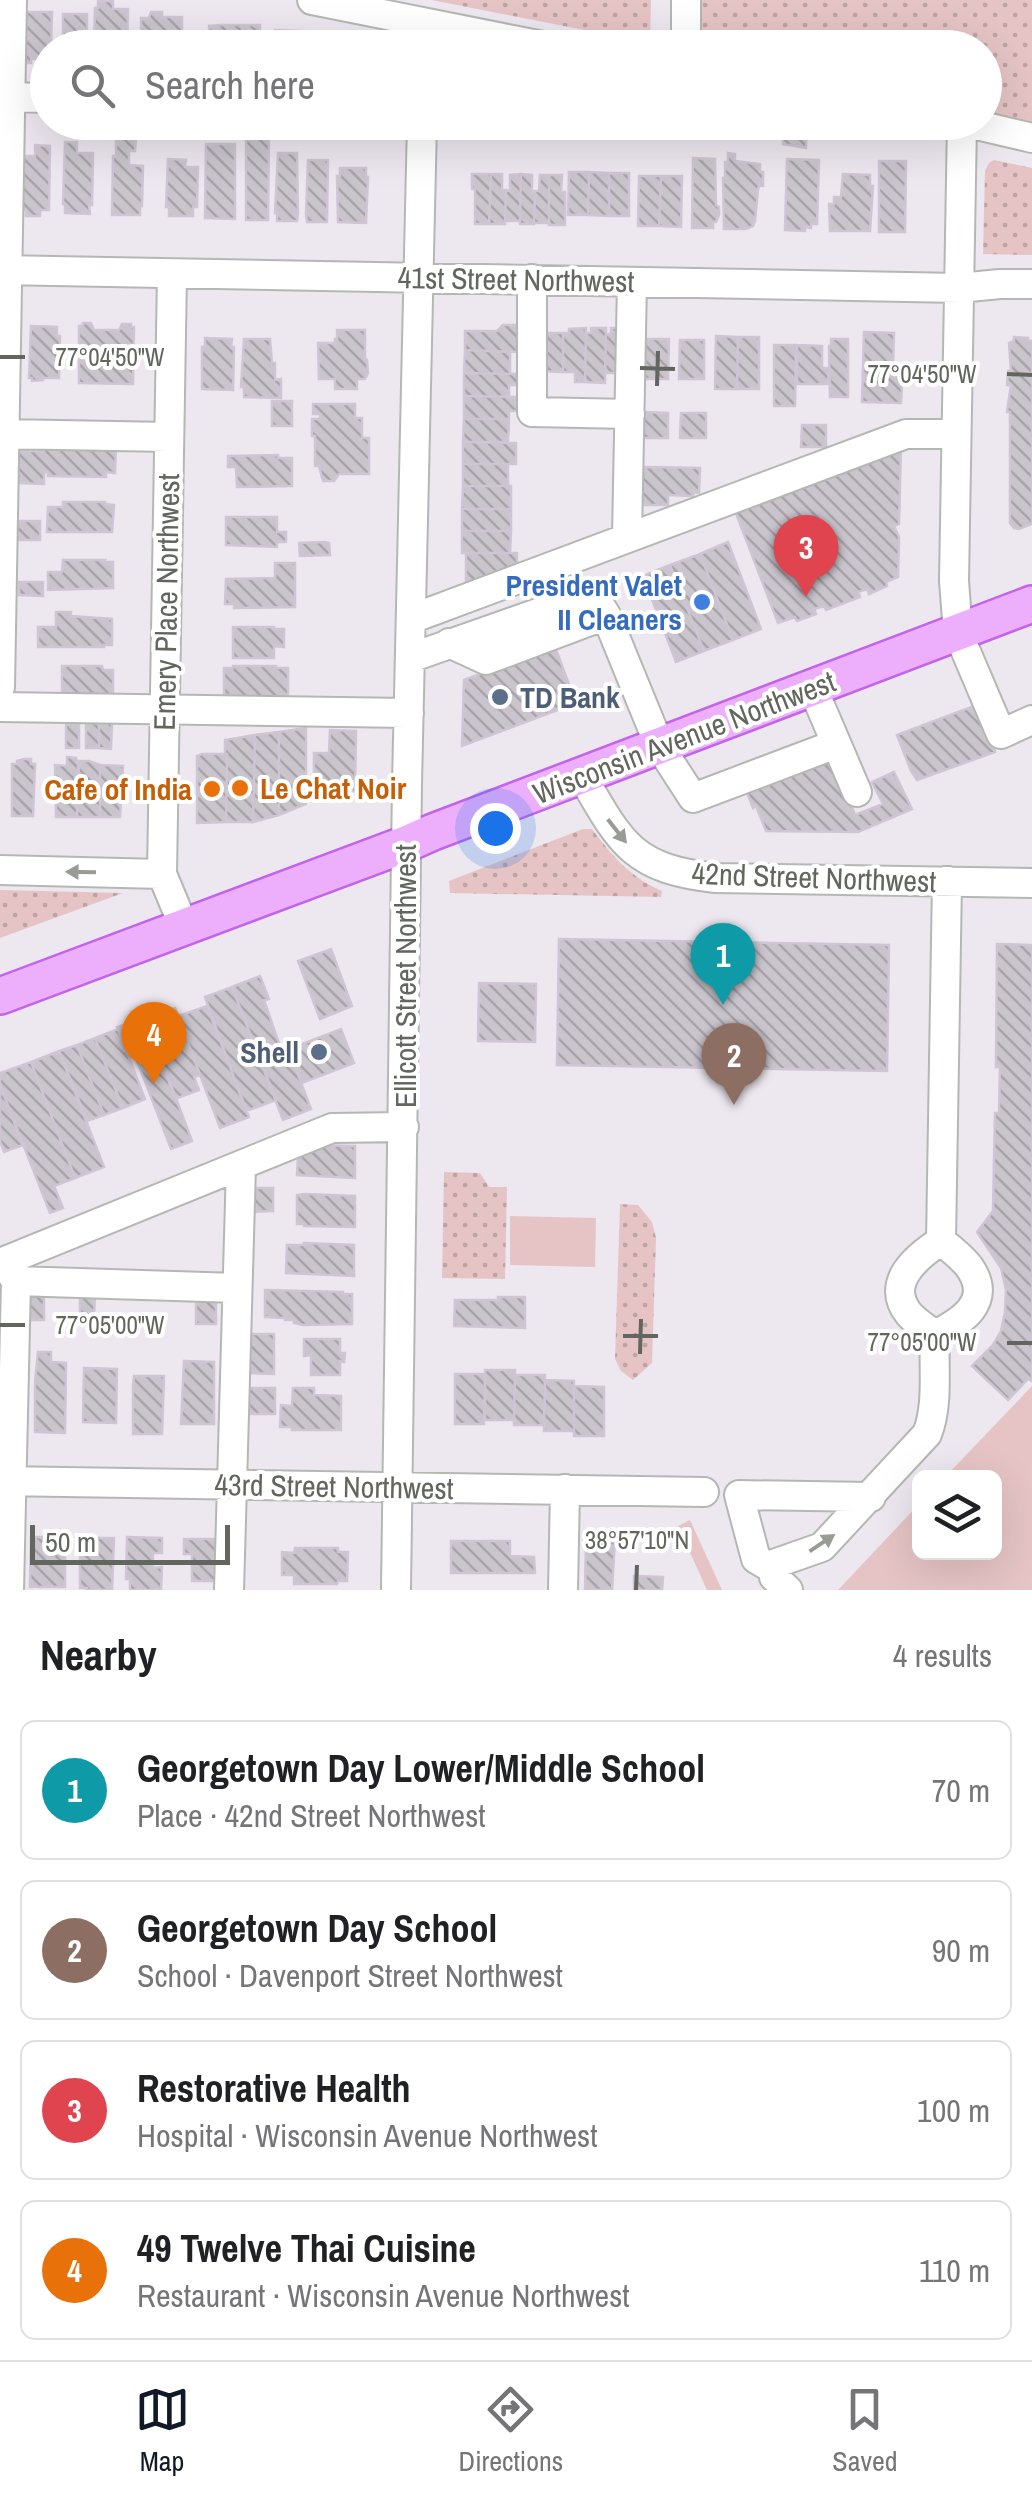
<!DOCTYPE html>
<html lang="en">
<head>
<meta charset="utf-8">
<style>
	:root { --surface:#fff; --page:#f6f6f6; --text:#202124; --muted:#757577; --line:#e0e0e0; --accent:#111827 }
	body { margin:0; font-family:"Archivo Narrow",sans-serif; background:var(--page); color:var(--text) }
	.controls { position:absolute; right:30px; bottom:30px; display:grid; overflow:hidden; border-radius:15px; box-shadow:0 10px 40px #0002 }
	.controls button { width:90px; height:90px; display:grid; place-items:center; padding:0; border:0; border-bottom:2px solid var(--line); background:var(--surface); color:var(--text); font:50px sans-serif }
	.scale { position:absolute; left:30px; bottom:25px; width:200px; box-sizing:border-box; padding-left:10px; border:5px solid #62665e; border-top:0; font-size:28px; line-height:35px; white-space:nowrap; color:#62665e; -webkit-text-stroke:8px #fff; paint-order:stroke }
	.you { position:absolute; left:495px; top:828px; width:35px; height:35px; margin:-25px; border:8px solid #fff; border-radius:50%; background:#1a73e8; box-shadow:0 0 0 15px #1a73e833 }
	.badge { display:grid; place-items:center; width:65px; height:65px; border-radius:50%; background:var(--accent); color:#fff; font-size:32px; font-weight:700 }
	.pin { position:absolute; translate:-50% -82px; filter:drop-shadow(0 2px 5px #0008) }
	.pin::after { content:''; position:absolute; top:52px; width:35px; height:30px; background:inherit; clip-path:polygon(0 0,100% 0,50% 100%) }
	.list { margin:0; padding:0; list-style:none }
	h2 { display:flex; justify-content:space-between; align-items:center; height:130px; margin:0; padding:0 40px; font-size:42px }
	h2 small { font-size:32px; font-weight:400; color:var(--muted) }
	.list li { display:grid; grid-template-columns:65px 1fr auto; gap:30px; align-items:center; box-sizing:border-box; height:140px; margin:0 20px 20px; padding:0 20px; border:2px solid var(--line); border-radius:15px }
	.list b { display:block; font-size:38px; white-space:nowrap }
	.list p { margin:0; font-size:32px; white-space:nowrap; color:var(--muted) }
	.list em { font-size:32px; font-style:normal; color:var(--muted) }
	.icon { flex:none; width:55px; height:55px; fill:none; stroke:currentColor; stroke-width:2; stroke-linecap:round; stroke-linejoin:round }
	.map { position:relative; flex:none; width:1032px; height:1590px; overflow:hidden }
	.search { position:absolute; background:var(--surface); box-shadow:0 10px 40px #0002; left:30px; right:30px; top:30px; height:110px; display:flex; align-items:center; gap:25px; box-sizing:border-box; padding:0 35px; border-radius:55px; color:var(--muted); font-size:38px }
	.sheet { height:770px; background:var(--surface) }
	nav { display:flex; justify-content:space-around; align-items:center; box-sizing:border-box; height:140px; border-top:2px solid var(--line); background:var(--surface); font-size:28px; color:var(--muted) }
	nav a { display:grid; justify-items:center; gap:5px }
	nav .on { color:var(--accent) }
	.map>svg:first-child { display:block }
	.park { fill:url(#park-dots) }
	.pitch { fill:#e6c4c5 }
	.building { fill:url(#building-back-hatch); stroke:#cfc5d4; stroke-width:2.5 }
	.lines { fill:none; stroke-linecap:round; stroke-linejoin:round }
	.minor-casing { stroke:#b4b8b2; stroke-width:32 }
	.major-casing { stroke:#c263ec; stroke-width:40 }
	.minor { stroke:#fff; stroke-width:28 }
	.major { stroke:#edaffc; stroke-width:35 }
	.oneway { fill:#999c96 }
	.ticks { fill:none; stroke:#62665e; stroke-width:4 }
	.shop-dot { fill:#3f7fe0; stroke:#fff; stroke-width:4 }
	.service-dot { fill:#5c6f8a; stroke:#fff; stroke-width:4 }
	.food-dot { fill:#e8710a; stroke:#fff; stroke-width:4 }
	.labels { text-anchor:middle; dominant-baseline:central; stroke-width:8; stroke-linejoin:round; paint-order:stroke }
	.street-label { font-size:30px; fill:#62665e; stroke:#fff }
	.shop-label { font-size:30px; font-weight:bold; fill:#366cbe; stroke:#fff; text-anchor:end }
	.service-label { font-size:30px; font-weight:bold; fill:#4e5e75; stroke:#fff; text-anchor:start }
	.food-label { font-size:30px; font-weight:bold; fill:#c56008; stroke:#fff; text-anchor:start }
	.ticks-label { font-size:25px; text-anchor:middle; fill:#62665e; stroke:#fff; stroke-width:8; stroke-linejoin:round; paint-order:stroke }
</style>
</head>
<body>
<div class="map">
<svg width="1032" height="1590" viewBox="0 0 1032 1590">
	<defs>
		<pattern id="park-dots" width="8" height="8" patternUnits="userSpaceOnUse" patternTransform="scale(2.5)"><rect width="8" height="8" fill="#e6c4c5"/><path d="M2 2h.1M6 6h.1" fill="none" stroke="#bea3a3" stroke-width="1.8" stroke-linecap="round"/></pattern>
		<pattern id="building-back-hatch" width="6" height="6" patternUnits="userSpaceOnUse" patternTransform="scale(2.5)"><rect width="6" height="6" fill="#cac5cd"/><path d="M-1 5l2 2M0 0l6 6M5-1l2 2" fill="none" stroke="#a7a4aa"/></pattern>
	</defs>
	<rect width="100%" height="100%" fill="#ede7ef"/>
	<path class="park" d="M432 0H651L650 43Z
		M701 0H1032V124L985 113 984 48H700Z
		M994 160 1032 168V255L983 254 985 171 989 163Z
		M583 829H592C612 856 630 877 662 891L661 897 450 893 449 881Z
		M0 890 123 893 0 938Z
		M444 1172 480 1173 489 1187H507L505 1279 442 1278Z
		M620 1204 638 1205 652 1222 656 1238 652 1363 633 1380 621 1371 615 1359Z"/>
	<path class="pitch" d="M510 1216 596 1218 595 1267 510 1265Z
		M1032 1386V1590H838L919 1504 920 1552H994V1478L945 1477Z
		M690 1520 722 1590H707L678 1526Z"/>
	<path class="building" d="M98 1H113V9H128L127 48H94L95 8H98Z
		M21 12H52L51 48H48V59H31V63H23Z
		M151 12H162V17H182V48H149V39H141V18H149Z
		M63 14H87V48H63Z
		M221 25H260V48H209V26Z
		M275 30 327 32 326 48H275Z
		M478 122H515V136H478Z
		M783 122 807 123 806 148 783 144Z
		M246 135 269 136 268 220H246Z
		M116 137 136 138 135 151H129V165L143 166 142 206H140V215H112L113 156H116Z
		M65 142H77V153H93L92 205H89L90 214 65 213V204H63Z
		M206 144H235V219L205 218Z
		M35 145 50 146 49 210H40V216H26V210H18L19 156H35Z
		M278 153H297L298 213 297 221H277V213H275Z
		M728 153 735 154V161L760 164V172H763V186H759L758 190 755 221 753 226 746 229H724L723 178H725V162H728Z
		M693 158 715 159 716 205 719 207V215L716 222H713V228H692Z
		M168 159 186 160 185 167H198L197 207H193V216H169V207H166Z
		M787 159 819 160 817 224H811V228L805 227V231L785 230Z
		M308 160H328L327 222H307L306 214Z
		M879 161H906L905 232H879Z
		M340 168H366V177H368L366 223 338 222 337 176H340Z
		M569 172H589L588 215H568Z
		M589 172 609 173V216L588 215Z
		M609 173H629V216H609Z
		M472 174H491L489 224H475V189H472Z
		M491 174H502V190H506L505 224H489Z
		M521 174 520 221H505L506 190 510 191V175Z
		M521 174 532 175V191H535L534 224H520Z
		M843 174 870 175V186H873L870 231H830L829 204H834V197H841Z
		M540 175H549V223H534L535 191H539Z
		M549 175H562L561 192H565V225H549Z
		M639 176H661L659 226H638Z
		M661 176H682L681 227 659 226Z
		M83 323H91L94 330H119L122 324H131V327H134L133 384 79 383V326H83Z
		M503 325H517L523 330 520 352 465 350V331H497Z
		M31 326 57 327V336H60L59 378H43V380L32 381V378H29Z
		M586 328 585 382H575V372H563V333H569V329Z
		M591 328H606L605 383 585 382 586 333H591Z
		M611 328H627L626 373H605L606 334H611Z
		M337 330H365V358L367 360 368 373 365 379H357V389H335V379H319L318 343H335V339H337Z
		M864 332 894 333 893 367H903L901 403 862 402Z
		M542 333H563V372L541 371Z
		M716 336 738 337 737 389H715Z
		M738 337H759V389H737Z
		M1014 337 1028 338V341H1032V524L1019 529 1014 528 1010 523V412H1007L1011 385H1007L1008 371H1011L1009 343 1014 341Z
		M205 338 232 339 231 347H234L233 390 202 389V347H205Z
		M244 339H270L272 363H275V380L281 379V398L244 397V387H241Z
		M645 339H669L668 379H645Z
		M831 339H848V397H830L829 346H831Z
		M680 340H704V379H679Z
		M774 345H796L795 406H774Z
		M797 345 822 346V368H829L828 384H797Z
		M465 350 510 352V374L464 373Z
		M464 373 520 374V385H509V397L464 396Z
		M464 396 520 397V411H509V419H464Z
		M272 401H292V426H272Z
		M313 404H355V418H362V438H369V474H339L334 481H323L319 466H315V436H312V419H320V414H313Z
		M643 412 668 413V438H643Z
		M681 413H706V438H680Z
		M464 419H509L508 442H463Z
		M802 425H826V447H801Z
		M463 442 516 443V464H463Z
		M44 446 116 448 115 473 106 472V477L48 476V472H44V484L18 483V451H44Z
		M901 446 899 524 894 526 899 537 898 577 886 582 887 586 869 594 867 589 858 592 860 597 826 610 824 606 814 609 816 614 797 621 795 617 778 623 734 508Z
		M278 455V458H292V486L237 487 236 467H228V456Z
		M463 464H508V486H463Z
		M643 467 700 468 699 493 694 492 693 496 668 495V505H642Z
		M463 486H511V509H462Z
		M63 502H105V504L114 505 112 532H47L48 507H63Z
		M462 509H511V531H462Z
		M226 517H277V532H286V542H277V547L226 545Z
		M17 521H40V540H17Z
		M462 531H511L510 553H462Z
		M325 542 329 543 330 555 300 556 299 543Z
		M728 542 761 629 733 640 700 554Z
		M466 553H517V566L466 585Z
		M700 554 733 640 704 651 670 565Z
		M63 560H105L104 562H113V588L48 590V572H62Z
		M275 563H295V607L234 608V604H225L226 579 275 578Z
		M670 565 704 651 676 662 643 576Z
		M19 582H43V596L19 595Z
		M56 612H71V616L112 619V645H104V647H38V627H56Z
		M233 627H274V629H284V647L274 646V658H233Z
		M555 647 576 703 462 746 464 680Z
		M62 666H102L103 670H113V695H103V699H62Z
		M233 666H276V668H288V696L233 698V695H224V668H233Z
		M979 704 994 744 995 752 917 780 911 771 897 735Z
		M66 723H79V748H66Z
		M86 723H99V748H86Z
		M99 723H112L111 749 99 748Z
		M306 728V804L279 815V732Z
		M330 730 356 731 355 791H329V782H314V753H329Z
		M279 732V815L253 822 255 735Z
		M255 735 253 822H226L227 754H225V740Z
		M202 754H227L226 822 197 823V756Z
		M67 757 76 758 78 765 77 817H56L55 765 67 766Z
		M833 757 855 815 883 804 872 782 894 772 912 809 858 832 766 831 756 806 753 808 746 790Z
		M24 759H31V764H35L33 816H12V764H17V761Z
		M79 761H89L100 765V817H77Z
		M100 765 123 766 120 817H100Z
		M559 939 889 945 887 1071 557 1065Z
		M997 944 1032 945V1381L1028 1379 1008 1400 972 1366 993 1345 1001 1331 1005 1312 1006 1290 1001 1268 977 1232 993 1211 995 1113H999L1000 1067H996Z
		M331 949 352 1006 320 1019 298 961Z
		M260 976 269 999 264 1000 284 1058 291 1056 311 1109 283 1120 232 987Z
		M479 983 536 984 535 1042 478 1041Z
		M232 987 276 1100 246 1111 205 997Z
		M207 1006 249 1117 220 1128 178 1016Z
		M175 1008 200 1075 194 1077 199 1090 175 1099 146 1018Z
		M146 1018 192 1141 171 1149 134 1053 128 1055 117 1027Z
		M118 1029 145 1099 123 1108 95 1038Z
		M341 1029 354 1063 302 1083 289 1049Z
		M95 1038 123 1108 104 1115 77 1045Z
		M77 1045 104 1115 87 1121 59 1051Z
		M59 1051 104 1167 75 1178 31 1062Z
		M31 1062 75 1178 54 1186 63 1208 50 1213 0 1085V1073Z
		M0 1085 23 1145 4 1152 0 1141Z
		M306 1145 355 1146V1178L297 1175 298 1156H306Z
		M248 1188H273V1211L248 1212Z
		M305 1194 355 1196V1227L304 1226V1224H297V1195Z
		M304 1243 354 1245V1276L286 1273 287 1245H304Z
		M265 1290 343 1292V1294H352V1324L303 1325 294 1323V1320H285V1318L265 1317Z
		M80 1293H95L94 1318 80 1317Z
		M29 1295H44V1320H29Z
		M196 1297 216 1298V1324H196Z
		M498 1297H525V1328L454 1326 455 1300H498Z
		M246 1334H274V1374L246 1373Z
		M304 1339H340V1353H345L344 1362 340 1361V1375H311V1355L304 1356Z
		M38 1352H51V1362L66 1363 65 1433 35 1432V1382Z
		M184 1361 214 1362V1424H181Z
		M84 1368 117 1369 116 1423 83 1422Z
		M485 1370H515L514 1420H485Z
		M455 1374H485L484 1424H455Z
		M515 1375H545L544 1425H514Z
		M134 1376H164L162 1434H133V1385Z
		M545 1380 574 1381V1431H544Z
		M574 1386 604 1387V1436H574Z
		M247 1388H275V1414H247Z
		M293 1388H314V1395L341 1396V1430H292V1427H280L281 1405 292 1406Z
		M31 1537H65V1587H30Z
		M127 1537 162 1538V1553H153V1568L162 1567 161 1590H130V1579H126Z
		M80 1538H114L112 1590H87V1588H80Z
		M184 1539H218V1581H192V1554H184Z
		M586 1539H615L612 1590H585Z
		M451 1541H510V1556L534 1557 535 1573H451Z
		M295 1548H338V1552H348L347 1581H338L337 1584H294V1575H282V1552L294 1553Z
		M634 1576 663 1577 662 1590H634Z"/>
	<g class="lines">
		<defs>
			<path id="minor" d="M312 0 553 48
				M686 0V48
				M10 97 48 98
				M962 122 954 581 958 633 1001 734 1032 720
				M964 122 1032 138
				M0 270 959 288 1000 284H1032
				M172 274 162 874 184 927
				M532 279V412L630 414
				M4 434 169 437
				M627 537 632 282
				M411 619 906 434H956
				M449 643 486 660 606 615
				M410 658 569 602 588 599 599 604 606 615 660 747 693 798 836 744
				M0 687 12 0
				M813 689 857 792
				M0 707 409 713
				M582 776C621 844 633 869 716 878L1032 883
				M0 870 162 874
				M941 1241 947 881
				M0 1263 332 1128 404 1127
				M4 1263 16 1281 9 1590
				M16 1281 237 1288
				M935 1335C961 1322 993 1302 970 1268 963 1258 951 1249 941 1241
				M935 1335C927 1329 916 1322 909 1314 884 1283 917 1256 941 1241
				M0 1481 704 1492
				M871 1497 739 1495 756 1559 768 1566 822 1547 927 1434C939 1404 933 1367 935 1335
				M774 1577 788 1590
				M229 1590 241 1166
				M396 1590 407 784 422 122
				M563 1590 565 1489"/>
			<path id="major" d="M0 996 406 844 433 832 1032 604"/>
		</defs>
		<use href="#minor" class="minor-casing"/>
		<use href="#major" class="major-casing"/>
		<use href="#minor" class="minor"/>
		<use href="#major" class="major"/>
	</g>
	<defs><path id="oneway-solid" d="M-6-.8H1V-3.2L6.5 0L1 3.2V.8H-6Z" transform="scale(2.5)"/></defs>
	<g class="oneway">
		<use href="#oneway-solid" transform="translate(617 831) rotate(52)"/>
		<use href="#oneway-solid" transform="translate(81 872) rotate(-179)"/>
		<use href="#oneway-solid" transform="translate(822 1543) rotate(-34)"/>
	</g>
	<path class="ticks" d="M0 357H25M640 368 675 369M1007 374 1032 375M657 386 658 351M0 1325H25M623 1336H658M1007 1343H1032M640 1354 641 1319M636 1590 637 1565"/>
	<circle class="shop-dot" cx="702" cy="602" r="10"/>
	<g class="service-dot">
		<circle cx="500" cy="697" r="10"/>
		<circle cx="319" cy="1052" r="10"/>
	</g>
	<g class="food-dot">
		<circle cx="240" cy="788" r="10"/>
		<circle cx="212" cy="789" r="10"/>
	</g>
	<g class="labels">
		<g class="street-label">
			<text transform="translate(516 279) rotate(1)">41st Street Northwest</text>
			<text transform="translate(166 602) rotate(-89)">Emery Place Northwest</text>
			<text transform="translate(684 737) rotate(-21)">Wisconsin Avenue Northwest</text>
			<text transform="translate(814 877) rotate(2)">42nd Street Northwest</text>
			<text transform="translate(405 976) rotate(-90)">Ellicott Street Northwest</text>
			<text transform="translate(334 1486) rotate(1)">43rd Street Northwest</text>
		</g>
		<g class="shop-label">
			<text x="682" y="585">President Valet<tspan x="682" dy="34">II Cleaners</tspan></text>
		</g>
		<g class="service-label">
			<text x="520" y="697">TD Bank</text>
			<text x="299" y="1052" text-anchor="end">Shell</text>
		</g>
		<g class="food-label">
			<text x="260" y="788">Le Chat Noir</text>
			<text x="192" y="789" text-anchor="end">Cafe of India</text>
		</g>
	</g>
	<g class="ticks-label">
		<text x="110" y="366">77°04'50"W</text>
		<text x="922" y="383">77°04'50"W</text>
		<text x="110" y="1334">77°05'00"W</text>
		<text x="922" y="1351">77°05'00"W</text>
		<text x="637" y="1549">38°57'10"N</text>
	</g>
</svg>
<div class="controls">
<button><svg class="icon" aria-label="layers" viewBox="0 0 24 24"><path d="M12 4l9 5-9 5-9-5zM3 14l9 5 9-5"/></svg></button>
</div>
<div class="scale">50 m</div>
<div class="you"></div>
<div class="pin badge" style="left:723px;top:1005px;background:#0f9aa8">1</div>
<div class="pin badge" style="left:734px;top:1105px;background:#8d6e63">2</div>
<div class="pin badge" style="left:806px;top:597px;background:#e0444e">3</div>
<div class="pin badge" style="left:154px;top:1084px;background:#e8710a">4</div>
<div class="search"><svg class="icon" aria-label="search" viewBox="0 0 24 24"><circle cx="10" cy="10" r="6"/><path d="M15 15l6 6"/></svg>Search here</div>
</div>
<section class="sheet">
<h2>Nearby<small>4 results</small></h2>
<ul class="list">
<li><span class="badge" style="background:#0f9aa8">1</span><div><b>Georgetown Day Lower/Middle School</b><p>Place · 42nd Street Northwest</p></div><em>70 m</em></li>
<li><span class="badge" style="background:#8d6e63">2</span><div><b>Georgetown Day School</b><p>School · Davenport Street Northwest</p></div><em>90 m</em></li>
<li><span class="badge" style="background:#e0444e">3</span><div><b>Restorative Health</b><p>Hospital · Wisconsin Avenue Northwest</p></div><em>100 m</em></li>
<li><span class="badge" style="background:#e8710a">4</span><div><b>49 Twelve Thai Cuisine</b><p>Restaurant · Wisconsin Avenue Northwest</p></div><em>110 m</em></li>
</ul>
</section>
<nav>
<a class="on"><svg class="icon" aria-label="map" viewBox="0 0 24 24"><path d="M3 6l6-2 6 2 6-2v14l-6 2-6-2-6 2zM9 4v14M15 6v14"/></svg>Map</a>
<a><svg class="icon" aria-label="directions" viewBox="0 0 24 24"><path d="M12 3l9 9-9 9-9-9zM9 14v-3h6M13 9l2 2-2 2"/></svg>Directions</a>
<a><svg class="icon" aria-label="saved" viewBox="0 0 24 24"><path d="M7 4h10v16l-5-4-5 4z"/></svg>Saved</a>
</nav>
</body>
</html>
